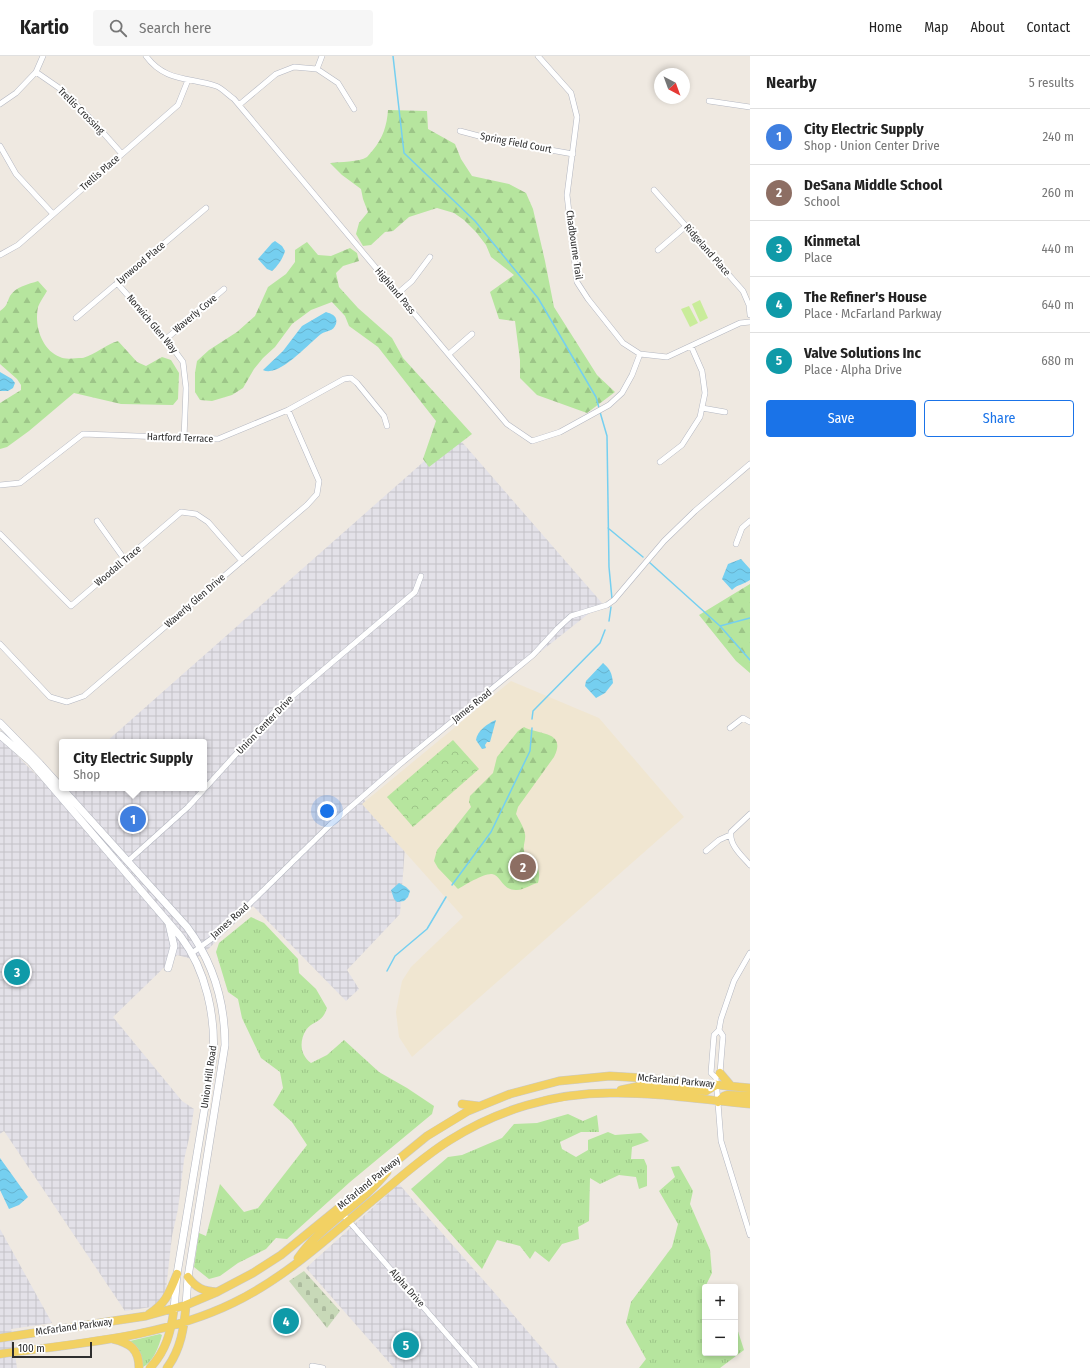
<!DOCTYPE html>
<html lang="en">
<head>
<meta charset="utf-8">
<style>
	:root { --surface:#fff; --page:#f6f6f6; --text:#222; --muted:#767676; --line:#e0e0e0; --accent:#1a73e8 }
	body { margin:0; font-family:"Fira Sans Condensed",sans-serif; background:var(--page); color:var(--text) }
	.controls { position:absolute; right:12px; bottom:12px; display:grid; overflow:hidden; border-radius:4px; box-shadow:0 2px 6px #0003 }
	.controls button { width:36px; height:36px; display:grid; place-items:center; padding:0; border:0; border-bottom:1px solid var(--line); background:var(--surface); color:var(--text); font:20px sans-serif }
	.compass { position:absolute; left:654px; top:12px; width:36px; height:36px; border-radius:50%; background:var(--surface); box-shadow:0 2px 6px #0003; rotate:139deg }
	.scale { position:absolute; left:12px; bottom:10px; width:80px; box-sizing:border-box; padding-left:4px; border:2px solid #2e2e2e; border-top:0; font-size:11px; line-height:14px; white-space:nowrap; color:#2e2e2e; -webkit-text-stroke:3px #fff; paint-order:stroke }
	.you { position:absolute; left:327px; top:755px; width:14px; height:14px; margin:-10px; border:3px solid #fff; border-radius:50%; background:#1a73e8; box-shadow:0 0 0 6px #1a73e833 }
	.badge { display:grid; place-items:center; width:26px; height:26px; border-radius:50%; background:var(--accent); color:#fff; font-size:13px; font-weight:700 }
	.pin { position:absolute; translate:-50% -50%; border:2px solid #fff; box-shadow:0 1px 4px #0006 }
	.popup { position:absolute; left:59px; top:683px; width:148px; height:52px; box-sizing:border-box; display:grid; place-content:center; border-radius:4px; background:var(--surface); filter:drop-shadow(0 1px 3px #0005); font-size:13px; white-space:nowrap; color:var(--muted) }
	.popup b { font-size:15px; color:var(--text) }
	.popup::after { content:''; position:absolute; left:50%; top:100%; margin-left:-8px; border:8px solid transparent; border-top-color:var(--surface) }
	.list { margin:0; padding:0; list-style:none }
	h2 { display:flex; justify-content:space-between; align-items:center; height:52px; margin:0; padding:0 16px; font-size:17px }
	h2 small { font-size:13px; font-weight:400; color:var(--muted) }
	.list li { display:grid; grid-template-columns:26px 1fr auto; gap:12px; align-items:center; box-sizing:border-box; height:56px; padding:0 16px; border-top:1px solid var(--line) }
	.list b { display:block; font-size:15px; white-space:nowrap }
	.list p { margin:0; font-size:13px; white-space:nowrap; color:var(--muted) }
	.list em { font-size:13px; font-style:normal; color:var(--muted) }
	.actions { display:flex; gap:8px; padding:12px 16px }
	.actions a { flex:1; padding:9px 0; border:1px solid var(--accent); border-radius:4px; text-align:center; font-size:14px; color:var(--accent) }
	.actions .main { background:var(--accent); color:#fff }
	.icon { flex:none; width:22px; height:22px; fill:none; stroke:currentColor; stroke-width:2; stroke-linecap:round; stroke-linejoin:round }
	.map { position:relative; flex:none; width:750px; height:1312px; overflow:hidden }
	header { display:flex; align-items:center; gap:24px; box-sizing:border-box; height:56px; padding:0 20px; background:var(--surface); border-bottom:1px solid var(--line) }
	header strong { font-size:19px }
	nav { display:flex; gap:22px; margin-inline-start:auto; font-size:14px }
	.search { width:280px; height:36px; background:var(--page); display:flex; align-items:center; gap:10px; box-sizing:border-box; padding:0 14px; border-radius:4px; color:var(--muted); font-size:15px }
	main { display:flex }
	aside { flex:1; background:var(--surface) }
	.map>svg:first-child { display:block }
	.industrial { fill:url(#industrial-grid) }
	.education { fill:#f0e6d1 }
	.grass { fill:url(#grass-tufts) }
	.forest { fill:url(#forest-firs) }
	.cemetery { fill:url(#cemetery-stones) }
	.park { fill:url(#park-crowns) }
	.pitch { fill:#c9ec9a }
	.water { fill:url(#water-waves) }
	.lines { fill:none; stroke-linecap:round; stroke-linejoin:round }
	.stream { stroke:#75cff0; stroke-width:1.5 }
	.minor-casing { stroke:#b4b7c1; stroke-width:6 }
	.tertiary-casing { stroke:#b4b7c1; stroke-width:8 }
	.primary-casing { stroke:#c9c9c9; stroke-width:9 }
	.minor { stroke:#fff; stroke-width:5 }
	.tertiary { stroke:#fff; stroke-width:7 }
	.primary { stroke:#f2d163; stroke-width:8 }
	.labels { text-anchor:middle; dominant-baseline:central; stroke-width:4; stroke-linejoin:round; paint-order:stroke }
	.street-label { font-size:10px; fill:#2e2e2e; stroke:#fff }
</style>
</head>
<body>
<header>
<strong>Kartio</strong>
<div class="search"><svg class="icon" aria-label="search" viewBox="0 0 24 24"><circle cx="10" cy="10" r="6"/><path d="M15 15l6 6"/></svg>Search here</div>
<nav><a>Home</a><a>Map</a><a>About</a><a>Contact</a></nav>
</header>
<main>
<div class="map">
<svg width="750" height="1312" viewBox="0 0 750 1312">
	<defs>
		<pattern id="industrial-grid" width="8" height="8" patternUnits="userSpaceOnUse"><rect width="8" height="8" fill="#e3e1e8"/><path d="M0 4h8M4 0v8" fill="none" stroke="#c3c1c7"/></pattern>
		<pattern id="grass-tufts" width="24" height="20" patternUnits="userSpaceOnUse"><rect width="24" height="20" fill="#b6e59e"/><path d="M3 7l-1-3M5 7V3M7 7l1-3M15 17l-1-3M17 17v-4M19 17l1-3" fill="none" stroke="#9dc588"/></pattern>
		<pattern id="forest-firs" width="22" height="20" patternUnits="userSpaceOnUse"><rect width="22" height="20" fill="#b6e59e"/><path d="M5 1l3.5 6h-7zM16 11l3.5 6h-7z" fill="#9dc588"/></pattern>
		<pattern id="cemetery-stones" width="16" height="16" patternUnits="userSpaceOnUse"><rect width="16" height="16" fill="#c8d9b8"/><path d="M2 7V4a2 2 0 0 1 4 0v3zM10 15v-3a2 2 0 0 1 4 0v3z" fill="#acbb9e"/></pattern>
		<pattern id="park-crowns" width="20" height="18" patternUnits="userSpaceOnUse"><rect width="20" height="18" fill="#b6e59e"/><path d="M2 6a3 3 0 1 1 6 0M12 15a3 3 0 1 1 6 0" fill="none" stroke="#9dc588"/></pattern>
		<pattern id="water-waves" width="16" height="10" patternUnits="userSpaceOnUse"><rect width="16" height="10" fill="#75cff0"/><path d="M0 5q4-4 8 0t8 0" fill="none" stroke="#66b2ce"/></pattern>
	</defs>
	<rect width="100%" height="100%" fill="#efe9e1"/>
	<path class="industrial" d="M455 378 602 547 360 739 405 791 400 858 347 914 359 933 346 945 253 850 202 899 192 903 177 899 113 961 182 1045 194 1053 190 1078 184 1104 178 1153 172 1180 166 1233 161 1245 151 1251 125 1255 4 1075 0 1078V682L51 734 62 724V732H204V686H106Z
		M399 1128 493 1235 559 1312H394L306 1212Z
		M0 1173 52 1267 11 1273 17 1312H0Z"/>
	<path class="education" d="M511 625 599 662 684 761 412 1001 399 981 396 956 402 925 411 911 463 861 362 748Z"/>
	<path class="grass" d="M251 861 264 867 298 903 299 917 316 933 327 952C322 968 313 964 306 974 299 985 300 999 311 1007L327 999 344 984 379 1016 407 1032 434 1050 432 1058 350 1126 287 1183 276 1182 266 1193 238 1207 220 1220 209 1223 194 1211 199 1177 206 1180 220 1128 244 1156 258 1152 307 1089 292 1066 273 1049 283 1032 280 1016 261 1002 242 962 238 943 228 936 216 896 219 887Z
		M568 1058 583 1065 597 1059 599 1076H581L560 1086 562 1093 576 1101 588 1094V1084L608 1076 615 1079 641 1077 649 1085 632 1091 631 1103H644L647 1110V1130L639 1133 636 1121 619 1119 600 1128 590 1122 589 1165 578 1171 579 1183 562 1188 549 1206 535 1195 530 1203 520 1190 497 1184 482 1213 411 1133 448 1101 462 1099 502 1082 514 1068 537 1067Z
		M679 1110 693 1135 690 1148 710 1194 712 1217 705 1231V1297H735V1266L744 1294 720 1312H639L646 1303 626 1267 631 1246 672 1191 678 1168 659 1135 675 1121 671 1111Z
		M160 1278 162 1279C159 1291 153 1306 143 1311L130 1285Z"/>
	<path class="forest" d="M388 54 427 55 428 73 455 88 461 103 472 120 509 128 526 137 533 153 545 205 554 251 597 319 615 336 587 357 537 339 520 322V304L515 265 499 263 490 236 514 219 491 201 486 189 476 176 464 164 454 157 437 152 409 161 393 175 385 176 371 189 363 190 356 178 359 167 368 156 363 143 361 133 342 119 330 107C340 106 359 106 367 101 369 99 371 96 373 94 383 82 387 69 388 54Z
		M307 186 318 199 331 200 350 192 357 197 359 205 343 210 336 217 339 231 358 252 392 282 403 302 472 378 429 411 423 403 436 365 378 291 349 270 345 260 332 246 311 254 292 268 275 291 263 302 254 313 243 332 232 339 212 345 200 344 195 336V317L197 305 209 294 237 276 255 260 268 231 286 218 295 206V194Z
		M38 225 47 235C44 240 40 246 38 251 34 270 42 294 60 301 65 304 76 302 82 302 91 301 107 288 118 285L137 306 146 310 162 301 171 304 179 317 178 343 173 349 121 348 74 337 29 375 7 391 0 393V347L21 334V329L17 323 0 308V255C8 249 6 248 10 240 15 231 29 228 38 225Z
		M750 528V617L736 605 699 559Z
		M524 671C539 679 567 675 554 701L518 751 516 758C519 764 524 771 525 778 526 784 523 789 524 794 525 807 544 804 538 827 531 828 524 834 517 834 502 835 501 819 492 818 484 817 465 829 458 833L438 812 434 805 437 794 471 751 469 746 470 740 493 717 497 701 518 675Z"/>
	<path class="cemetery" d="M304 1215 340 1255 327 1272 289 1225Z"/>
	<path class="park" d="M453 684 479 713 413 771 387 741Z"/>
	<path class="pitch" d="M700 244 708 262 700 266 692 248Z
		M689 250 698 267 690 271 681 253Z"/>
	<path class="water" d="M275 185 282 190 285 195C283 202 278 210 272 215L267 213 258 203 272 187Z
		M326 256C332 258 338 260 336 268 333 276 327 274 321 278 309 287 279 322 263 314L283 295 302 270Z
		M0 316 12 323 15 327 13 332 8 335H0Z
		M741 503 750 513V524C743 529 738 528 732 534L722 523 728 508Z
		M603 607C610 613 612 617 613 627L605 637 596 642 585 630 586 625Z
		M496 664 490 686H487L485 689 486 692 482 693 476 684C477 675 488 667 496 664Z
		M399 827 406 831 410 835 408 841 404 845 397 846 394 843 391 834Z
		M0 1102 28 1141 19 1149 9 1153 0 1134Z"/>
	<g class="lines">
		<path class="stream" d="M393 0 404 97 475 165 538 242 596 341 599 352
			M600 356 607 380 609 511 612 543
			M608 472 643 501
			M649 506 720 570 750 604
			M609 565 611 551
			M720 570 750 562
			M532 663 533 655 600 587 605 574
			M452 829 491 776 530 695 532 672
			M387 915 395 900 427 873 446 841"/>
		<defs>
			<path id="minor" d="M146 0C165 26 189 21 216 30 222 32 228 39 234 43L507 368 532 385 560 376 609 349 622 337 632 319 640 298
				M538 0 571 37 577 61 567 139 577 226 588 243 623 287 640 298 667 301 740 267 750 266
				M317 13 322 0
				M36 16 62 34 90 62 122 98
				M709 45 750 51
				M0 48 16 37 36 16 43 0
				M239 49 276 18 294 11 317 13 338 27 354 53
				M460 75 494 84 573 98
				M0 90 16 118 53 158
				M654 134 743 235 749 249 750 259
				M658 194 686 170
				M0 199 18 189 178 49 188 24
				M117 227 166 283 183 306 186 332 184 382
				M397 238 412 225 430 201
				M76 262 206 152
				M166 283 224 233
				M449 298 472 278
				M702 352 725 356
				M660 406 682 389 700 361 705 337 702 315 691 290
				M0 429 20 427 83 378 218 383 288 354 344 323 351 322 357 327 384 360 387 370
				M97 465 125 504
				M0 478 71 550 181 456 196 458 208 466 242 505
				M736 488 742 472 750 465
				M0 588 50 641 67 646 84 640 307 449 317 438 319 425 288 354
				M730 672 743 662 750 666
				M750 758 731 776C729 789 742 800 750 809
				M706 795 719 784 730 779
				M128 805 188 751 276 654 415 536 421 520
				M192 897 214 881 227 870 330 769 399 709 533 599 558 572 571 560 607 549 614 544 664 485 695 455 750 408
				M750 897 734 925 721 963 719 974 714 979 711 1017 716 1022 721 1085 750 1179
				M718 1019 720 1017 723 980 719 974
				M341 1156 476 1312
				M312 1310 323 1312"/>
			<path id="tertiary" d="M0 667 40 708 187 871C213 906 225 946 225 989L188 1221 186 1249
				M0 679 30 705 181 881C206 914 216 961 213 1002L177 1218 174 1253
				M168 912 174 890 169 868"/>
			<path id="primary" d="M720 1017 731 1030
				M621 1034 640 1030 706 1035 716 1029
				M718 1046 724 1040 727 1039 750 1040
				M462 1048 478 1050
				M298 1202C322 1168 361 1149 387 1116
				M188 1221C196 1232 203 1235 217 1236
				M149 1258C167 1246 169 1237 177 1218
				M0 1282 146 1260 186 1249 217 1236 253 1217 281 1199 427 1080 468 1055 510 1038 559 1025 610 1020 643 1022 750 1032
				M113 1283C130 1287 139 1293 139 1312
				M0 1298C78 1287 161 1282 233 1247 287 1221 332 1178 378 1140 401 1121 424 1100 450 1084 497 1054 554 1037 610 1037 657 1036 704 1044 750 1048
				M150 1312C166 1295 171 1276 174 1253
				M167 1312C181 1293 184 1272 186 1249"/>
		</defs>
		<use href="#minor" class="minor-casing"/>
		<use href="#tertiary" class="tertiary-casing"/>
		<use href="#primary" class="primary-casing"/>
		<use href="#minor" class="minor"/>
		<use href="#tertiary" class="tertiary"/>
		<use href="#primary" class="primary"/>
	</g>
	<g class="labels">
		<g class="street-label">
			<text transform="translate(81 55) rotate(45)">Trellis Crossing</text>
			<text transform="translate(516 87) rotate(11)">Spring Field Court</text>
			<text transform="translate(100 117) rotate(-41)">Trellis Place</text>
			<text transform="translate(574 189) rotate(82)">Chadbourne Trail</text>
			<text transform="translate(707 194) rotate(49)">Ridgeland Place</text>
			<text transform="translate(141 207) rotate(-40)">Lynwood Place</text>
			<text transform="translate(395 235) rotate(50)">Highland Pass</text>
			<text transform="translate(195 258) rotate(-40)">Waverly Cove</text>
			<text transform="translate(152 268) rotate(50)">Norwich Glen Way</text>
			<text transform="translate(180 382) rotate(2)">Hartford Terrace</text>
			<text transform="translate(118 510) rotate(-40)">Woodall Trace</text>
			<text transform="translate(195 545) rotate(-41)">Waverly Glen Drive</text>
			<text transform="translate(472 650) rotate(-39)">James Road</text>
			<text transform="translate(265 669) rotate(-46)">Union Center Drive</text>
			<text transform="translate(230 865) rotate(-42)">James Road</text>
			<text transform="translate(209 1021) rotate(-82)">Union Hill Road</text>
			<text transform="translate(676 1025) rotate(5)">McFarland Parkway</text>
			<text transform="translate(369 1127) rotate(-39)">McFarland Parkway</text>
			<text transform="translate(407 1232) rotate(49)">Alpha Drive</text>
			<text transform="translate(74 1271) rotate(-8)">McFarland Parkway</text>
		</g>
	</g>
</svg>
<div class="controls">
<button>+</button>
<button>−</button>
</div>
<svg class="compass" viewBox="-18 -18 36 36"><path d="M0-13l5 13h-10z" fill="#e53935"/><path d="M0 13l5-13h-10z" fill="#767676"/></svg>
<div class="scale">100 m</div>
<div class="you"></div>
<div class="pin badge" style="left:133px;top:763px;background:#3f7fe0">1</div>
<div class="popup"><b>City Electric Supply</b>Shop</div>
<div class="pin badge" style="left:523px;top:811px;background:#8d6e63">2</div>
<div class="pin badge" style="left:17px;top:916px;background:#0f9aa8">3</div>
<div class="pin badge" style="left:286px;top:1265px;background:#0f9aa8">4</div>
<div class="pin badge" style="left:406px;top:1289px;background:#0f9aa8">5</div>
</div>
<aside>
<h2>Nearby<small>5 results</small></h2>
<ul class="list">
<li><span class="badge" style="background:#3f7fe0">1</span><div><b>City Electric Supply</b><p>Shop · Union Center Drive</p></div><em>240 m</em></li>
<li><span class="badge" style="background:#8d6e63">2</span><div><b>DeSana Middle School</b><p>School</p></div><em>260 m</em></li>
<li><span class="badge" style="background:#0f9aa8">3</span><div><b>Kinmetal</b><p>Place</p></div><em>440 m</em></li>
<li><span class="badge" style="background:#0f9aa8">4</span><div><b>The Refiner's House</b><p>Place · McFarland Parkway</p></div><em>640 m</em></li>
<li><span class="badge" style="background:#0f9aa8">5</span><div><b>Valve Solutions Inc</b><p>Place · Alpha Drive</p></div><em>680 m</em></li>
</ul>
<div class="actions"><a class="main">Save</a><a>Share</a></div>
</aside>
</main>
</body>
</html>
